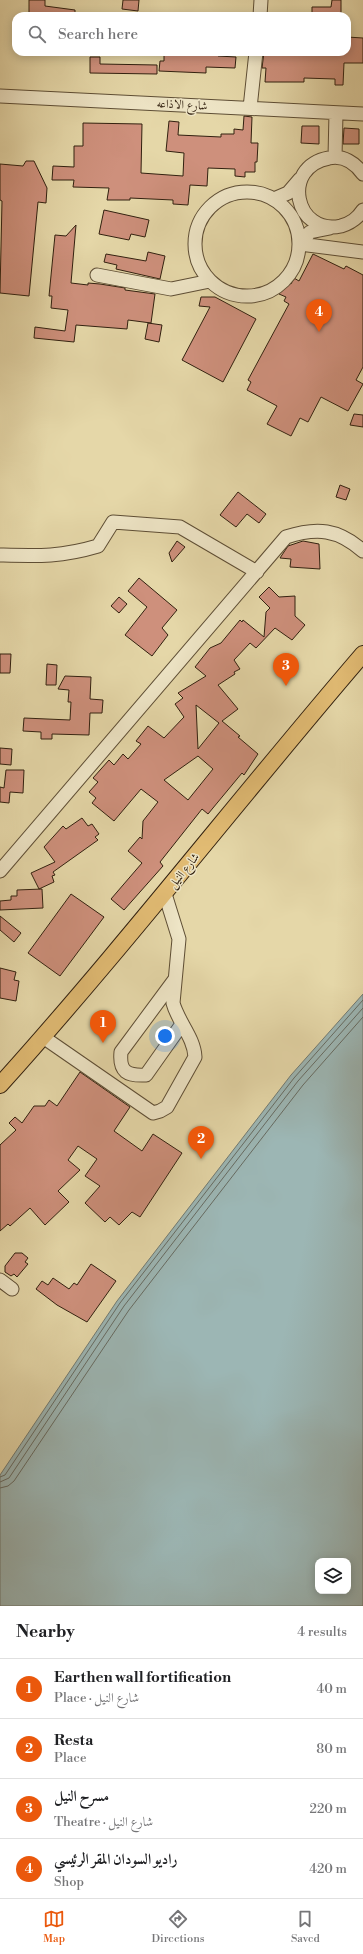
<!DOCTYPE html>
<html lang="en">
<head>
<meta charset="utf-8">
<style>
	:root { --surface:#fff; --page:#f2f2f2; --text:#202124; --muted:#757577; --line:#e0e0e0; --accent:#ea580c }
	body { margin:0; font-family:"Libre Bodoni",Amiri,serif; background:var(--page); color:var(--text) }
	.controls { position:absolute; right:12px; bottom:12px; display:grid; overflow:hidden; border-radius:8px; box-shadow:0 2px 10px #0003 }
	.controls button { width:36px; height:36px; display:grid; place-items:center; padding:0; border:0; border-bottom:1px solid var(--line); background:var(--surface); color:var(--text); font:20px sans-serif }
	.you { position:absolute; left:165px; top:1036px; width:14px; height:14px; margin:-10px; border:3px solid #fff; border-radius:50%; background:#1a73e8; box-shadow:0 0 0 6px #1a73e833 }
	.badge { display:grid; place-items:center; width:26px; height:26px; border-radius:50%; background:var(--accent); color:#fff; font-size:13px; font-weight:700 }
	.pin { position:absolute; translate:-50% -33px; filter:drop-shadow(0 1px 2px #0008) }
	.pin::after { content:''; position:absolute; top:21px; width:14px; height:12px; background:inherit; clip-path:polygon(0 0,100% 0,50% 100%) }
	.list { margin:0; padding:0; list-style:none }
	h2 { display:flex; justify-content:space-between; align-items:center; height:52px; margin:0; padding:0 16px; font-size:17px }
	h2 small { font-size:13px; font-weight:400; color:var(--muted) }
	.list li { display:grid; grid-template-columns:26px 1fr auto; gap:12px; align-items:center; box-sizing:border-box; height:60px; padding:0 16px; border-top:1px solid var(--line) }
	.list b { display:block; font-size:15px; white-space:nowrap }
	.list p { margin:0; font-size:13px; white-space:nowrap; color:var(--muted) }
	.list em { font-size:13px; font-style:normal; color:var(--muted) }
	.icon { flex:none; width:22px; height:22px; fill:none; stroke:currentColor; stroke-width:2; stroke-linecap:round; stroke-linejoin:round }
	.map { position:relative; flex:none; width:363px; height:1606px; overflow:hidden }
	.search { position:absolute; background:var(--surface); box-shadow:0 2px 10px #0003; left:12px; right:12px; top:12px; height:44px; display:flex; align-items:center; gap:10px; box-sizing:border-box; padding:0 14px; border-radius:12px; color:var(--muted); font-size:15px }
	.sheet { height:292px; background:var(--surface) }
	nav { display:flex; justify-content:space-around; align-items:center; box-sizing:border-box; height:56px; border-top:1px solid var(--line); background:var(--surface); font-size:11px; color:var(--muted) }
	nav a { display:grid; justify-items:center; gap:2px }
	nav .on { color:var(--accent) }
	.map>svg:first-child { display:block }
	.water { fill:#9cb6b4; stroke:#717a72; fill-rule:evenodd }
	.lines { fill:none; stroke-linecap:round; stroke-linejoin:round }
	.shore { stroke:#666b62; stroke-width:1 }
	.building { fill:#ce907c; stroke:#31200f; fill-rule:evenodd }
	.minor-casing { stroke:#5e4e35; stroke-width:15 }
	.major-casing { stroke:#31200f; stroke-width:18 }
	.minor { stroke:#eee5c6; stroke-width:13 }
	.major { stroke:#e2bc74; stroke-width:16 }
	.labels { text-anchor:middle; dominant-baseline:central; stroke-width:3; stroke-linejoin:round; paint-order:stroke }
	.street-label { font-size:12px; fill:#31200f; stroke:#eee5c6 }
</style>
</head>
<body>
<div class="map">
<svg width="363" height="1606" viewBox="0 0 363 1606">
	<rect width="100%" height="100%" fill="#e5d7a8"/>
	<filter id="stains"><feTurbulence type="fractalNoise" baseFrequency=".005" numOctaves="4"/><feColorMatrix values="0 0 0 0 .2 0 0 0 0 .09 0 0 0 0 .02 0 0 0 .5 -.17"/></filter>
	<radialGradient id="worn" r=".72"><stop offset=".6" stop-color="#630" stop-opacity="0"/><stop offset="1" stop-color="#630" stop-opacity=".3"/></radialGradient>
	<path class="water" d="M363 994V1606H0V1475L117 1301 291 1075ZM318 1561H348V1591H318Z"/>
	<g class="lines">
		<path class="shore" d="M0 1477 5 1475 120 1303 294 1078 363 1000
			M0 1482 9 1478 124 1306 298 1081 363 1008
			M0 1488 8 1486 14 1481 129 1310 303 1085 363 1017"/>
	</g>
	<path class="building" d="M29 0H45V6L75 10V16H29Z
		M123 0H139L138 11 122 9Z
		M332 0H341V16H312V7H331Z
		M347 37 363 38V63H344L343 85H335V79L304 78V82H265L266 68H262L264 52H347Z
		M164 52H219L218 56 236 57 235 68 206 67V73L159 71 160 61H164Z
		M90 57H100V64L157 65V74L90 73Z
		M244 116 252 117 251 143H258L257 162H255V172H245V177L235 176V169L208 168 207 186 190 185 188 205 173 204V200L130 198V200H107L109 188 73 187 74 180H52L53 166 74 167V146H83V123L142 124 141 173 183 176 184 153 166 151 169 121 179 122 178 135 221 137V134H234V129L243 130Z
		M302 126H319V144L301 143Z
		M344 128 359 129V144H343Z
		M26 161H34L47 188 46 203 38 202 29 296 0 293 2 201 0 200V164L23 166Z
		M104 210 149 220 145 237 131 234 129 240 99 234Z
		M76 225 71 283 88 285V283L100 284 125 288V290L155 294 151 323 128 320 127 329 76 325 74 342 34 338 35 327 65 331 68 310 51 308 52 296H49L55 235 66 236Z
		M148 252 165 256 160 279 116 269 117 265 104 262 106 254 146 261Z
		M313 254 344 269 346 266 363 275V367L356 380 363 384 348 411 321 397 308 422 300 418 291 436 267 424 277 406 247 390 251 382 248 380 289 304 284 301 286 297 279 294 286 281 291 284 294 278 299 281Z
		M201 297H215L256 319 223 382 182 360 210 307 199 306Z
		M148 323 162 325 159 342 145 339Z
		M354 414 363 415V427L350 425Z
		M340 485 350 489 346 500 336 497Z
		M238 492 266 514 259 523 247 514 236 527 220 515Z
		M177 541 185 547 172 562 169 553Z
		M303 541 319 544 320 569 290 567 291 559 280 558 288 546Z
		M139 578 177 610 162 628 168 635 152 656 125 635 147 607 128 591Z
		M269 587 279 597 295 596V616L305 625 292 640 275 628 256 648 250 643 234 660 240 669 234 672 235 674 218 685 238 709 222 721 240 736 238 737 258 754 244 775 242 773 208 814 202 809 160 862 163 866 124 910 111 899 142 863 128 851 140 837 142 839 143 821 158 802 141 789 114 821 92 803 96 798 89 792 98 782 93 778 109 760 114 765 123 754 128 759 141 744 136 741 148 726 164 738 184 717 175 704 183 698 178 693 206 676 195 667 210 648 221 643 240 620 242 622 243 620 264 637 266 612 270 608 259 597ZM196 705 219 723 198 749ZM198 756 213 769 188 800 164 780Z
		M119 597 127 604 119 613 111 606Z
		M0 654H11L10 673H0Z
		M47 664 57 665 56 685H46Z
		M65 676 91 677 90 699 103 700 102 713H90L89 735 52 734V739H41V732L23 731 24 718 70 720 71 702H68L69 690 58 689Z
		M0 748 12 749 11 765 0 764Z
		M6 770H24L23 793 10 792 9 803 0 802V787L4 788Z
		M82 818 88 826 92 824 99 834 95 837 98 840 53 872 55 875 52 876 54 882 39 889 31 873 55 862 44 847 63 826 66 829Z
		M42 889 43 908 0 910V901L11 900V896H17V890Z
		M71 894 104 917 60 976 28 953Z
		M0 916 21 933 14 942 0 930Z
		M0 968 16 972 14 980 19 981 16 1001 0 998Z
		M80 1072 130 1107 114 1131 142 1151 153 1134 182 1153 140 1217 132 1212 119 1225 110 1217 105 1222 85 1203 100 1186 85 1176 97 1159 78 1146 68 1160 80 1170 58 1191 69 1202 45 1225 30 1208 10 1226 8 1224 0 1231V1145L16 1130 9 1123 15 1117 22 1123 34 1106H45L49 1100 57 1106Z
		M15 1253H22L28 1258 25 1262 28 1264 17 1277 14 1274 11 1276 5 1272V1266Z
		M91 1264 116 1281 87 1322 57 1305 36 1289 42 1281 48 1285 53 1278 69 1289 74 1283 77 1285Z"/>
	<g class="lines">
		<defs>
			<path id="minor" d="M260 16 261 0
				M0 96 363 114
				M250 108 256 52
				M335 157 336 113
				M363 174C355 163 343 155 329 158 280 167 295 236 341 226 351 223 357 219 363 210
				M195 244a52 52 0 1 1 104 0a52 52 0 1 1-104 0Z
				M274 199 288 193 300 179
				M330 228 310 232 300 244 363 252
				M97 275 171 289 210 281
				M0 555C38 556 61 557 98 546L113 522 180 527 257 572
				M0 871 286 537C317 527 338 529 363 551
				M175 979 121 1052C119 1072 127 1076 146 1075L182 1024
				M43 1037 153 1113 160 1111 167 1107 195 1057C194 1037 178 1022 173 1003L179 939 165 894
				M0 1280 12 1289"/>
			<path id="major" d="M0 1085C126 945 241 796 363 654"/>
		</defs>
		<use href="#minor" class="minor-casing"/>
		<use href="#major" class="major-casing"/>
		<use href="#minor" class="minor"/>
		<use href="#major" class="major"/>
	</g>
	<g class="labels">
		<g class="street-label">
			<text transform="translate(182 105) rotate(3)">شارع الاذاعه</text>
			<text transform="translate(184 871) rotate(-51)">شارع النيل</text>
		</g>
	</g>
	<rect width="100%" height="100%" filter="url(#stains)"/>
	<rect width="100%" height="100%" fill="url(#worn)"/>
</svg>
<div class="controls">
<button><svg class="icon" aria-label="layers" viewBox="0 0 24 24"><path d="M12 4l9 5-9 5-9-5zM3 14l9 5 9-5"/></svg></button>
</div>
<div class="you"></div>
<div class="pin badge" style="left:103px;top:1043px">1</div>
<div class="pin badge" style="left:201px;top:1159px">2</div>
<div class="pin badge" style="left:286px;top:686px">3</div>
<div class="pin badge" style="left:319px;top:332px">4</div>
<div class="search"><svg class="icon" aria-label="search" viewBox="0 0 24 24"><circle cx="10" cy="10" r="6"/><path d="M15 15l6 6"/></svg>Search here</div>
</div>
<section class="sheet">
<h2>Nearby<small>4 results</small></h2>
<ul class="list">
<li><span class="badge">1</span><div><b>Earthen wall fortification</b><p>Place · شارع النيل</p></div><em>40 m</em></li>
<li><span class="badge">2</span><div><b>Resta</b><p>Place</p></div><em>80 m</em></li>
<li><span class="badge">3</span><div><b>مسرح النيل</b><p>Theatre · شارع النيل</p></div><em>220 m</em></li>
<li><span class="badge">4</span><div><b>راديو السودان المقر الرئيسي</b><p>Shop</p></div><em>420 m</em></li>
</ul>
</section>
<nav>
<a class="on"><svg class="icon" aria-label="map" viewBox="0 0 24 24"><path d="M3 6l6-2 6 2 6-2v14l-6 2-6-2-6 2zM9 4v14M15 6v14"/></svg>Map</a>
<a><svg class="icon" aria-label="directions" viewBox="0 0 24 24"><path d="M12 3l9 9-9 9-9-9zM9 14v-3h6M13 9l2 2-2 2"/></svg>Directions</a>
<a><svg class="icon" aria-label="saved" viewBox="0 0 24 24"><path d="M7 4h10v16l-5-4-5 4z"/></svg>Saved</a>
</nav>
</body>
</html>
